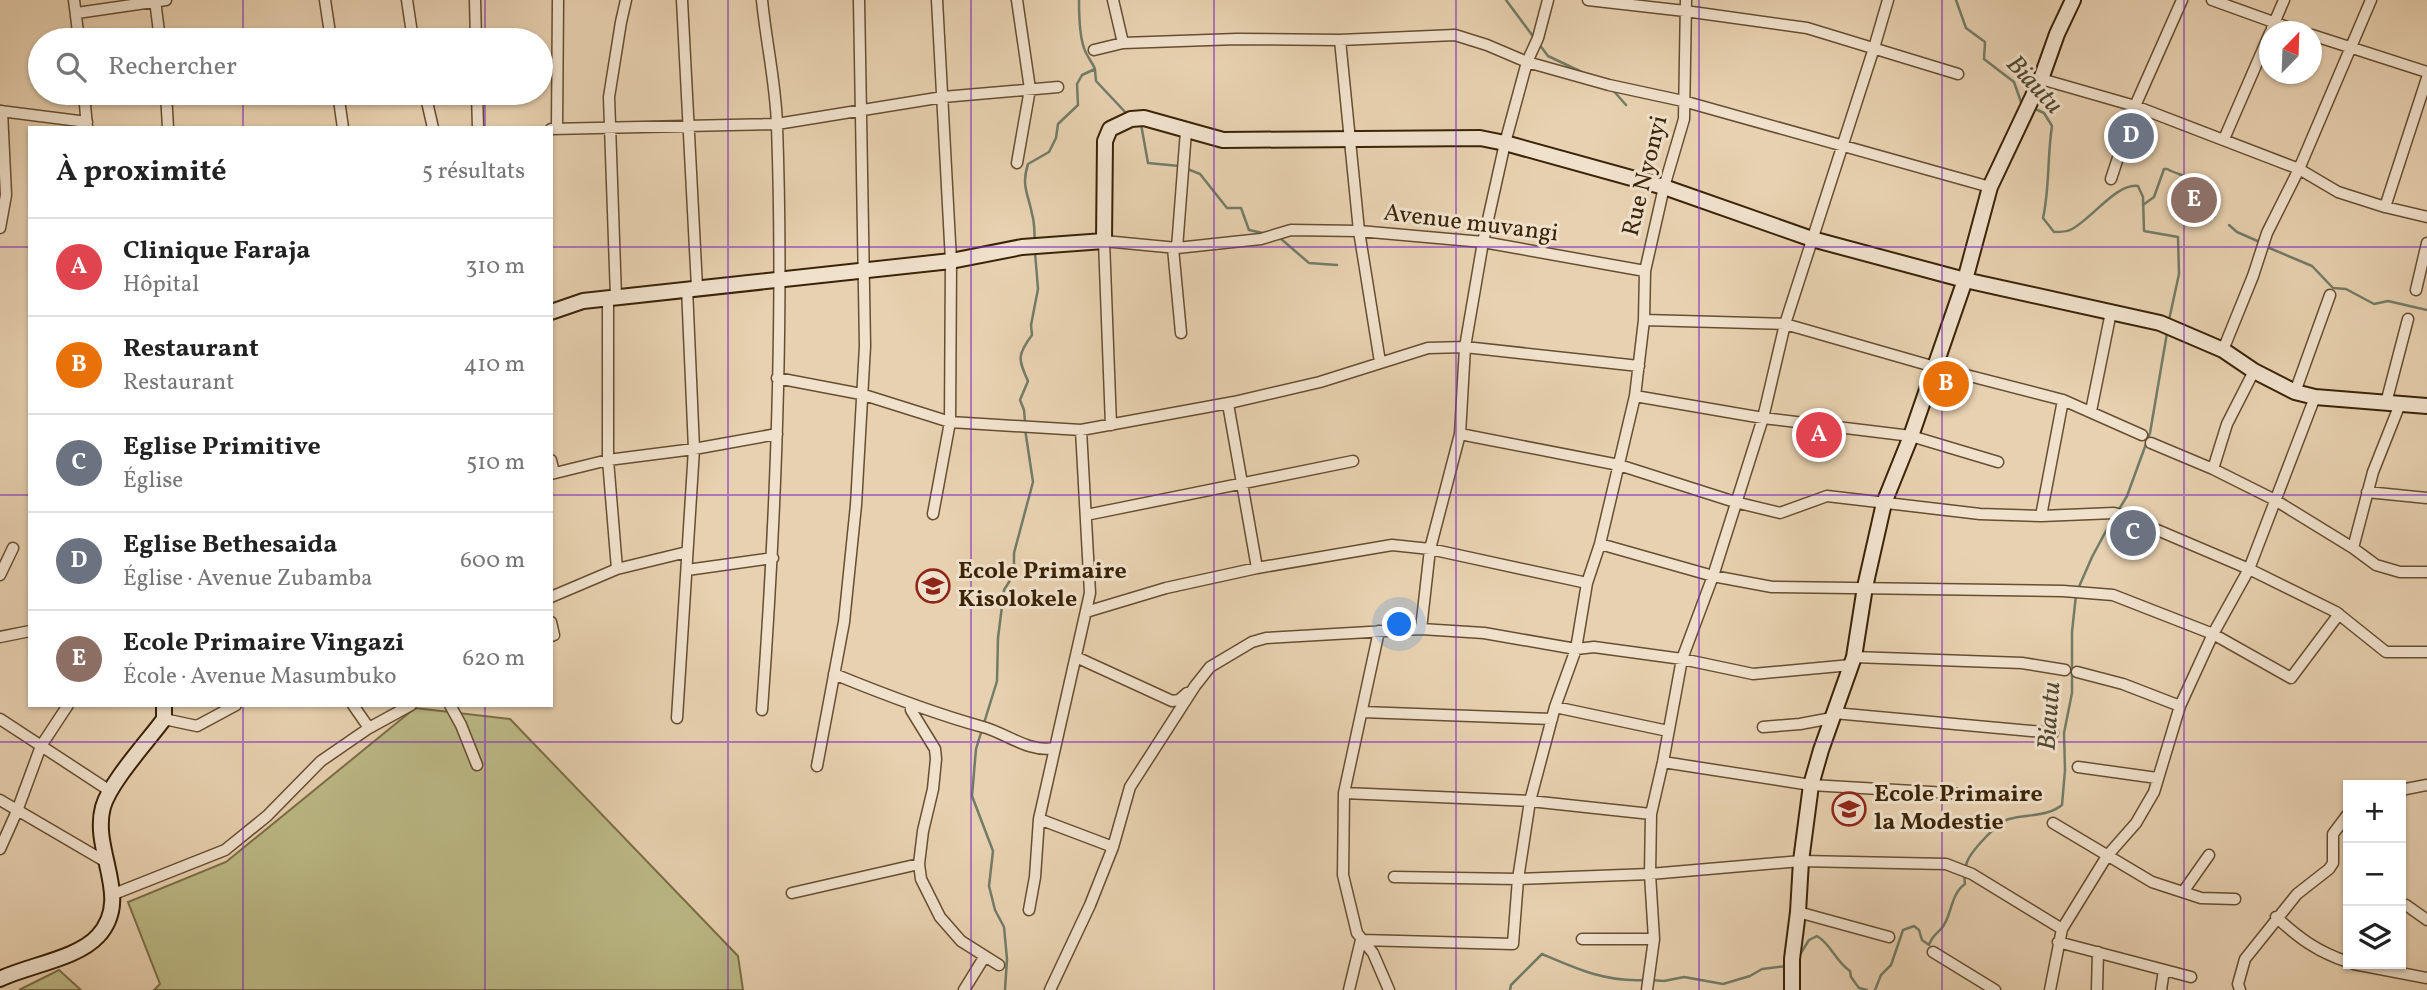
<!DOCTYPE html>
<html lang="fr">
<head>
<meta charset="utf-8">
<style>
	:root { --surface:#fff; --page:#f2f2f2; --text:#222; --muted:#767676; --line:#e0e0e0; --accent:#ea580c }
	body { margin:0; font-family:Vollkorn,serif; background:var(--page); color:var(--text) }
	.controls { position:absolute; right:21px; bottom:21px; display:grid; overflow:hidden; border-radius:0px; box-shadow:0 2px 5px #0004 }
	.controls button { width:63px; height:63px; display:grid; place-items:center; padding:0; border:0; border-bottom:2px solid var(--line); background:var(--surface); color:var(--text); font:35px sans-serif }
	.compass { position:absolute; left:2259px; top:21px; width:63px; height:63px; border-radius:50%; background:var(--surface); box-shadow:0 2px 5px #0004; rotate:23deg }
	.you { position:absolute; left:1400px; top:625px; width:24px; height:24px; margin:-18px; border:5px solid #fff; border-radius:50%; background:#1a73e8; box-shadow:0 0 0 10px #1a73e833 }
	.badge { display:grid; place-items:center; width:46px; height:46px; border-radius:50%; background:var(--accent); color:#fff; font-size:23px; font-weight:700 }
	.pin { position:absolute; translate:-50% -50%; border:4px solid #fff; box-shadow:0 2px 7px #0006 }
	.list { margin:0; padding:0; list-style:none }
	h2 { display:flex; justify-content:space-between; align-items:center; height:91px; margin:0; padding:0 28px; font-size:30px }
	h2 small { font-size:23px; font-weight:400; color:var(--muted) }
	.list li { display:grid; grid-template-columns:46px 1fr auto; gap:21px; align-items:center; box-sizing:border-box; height:98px; padding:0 28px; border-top:2px solid var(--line) }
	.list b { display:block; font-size:26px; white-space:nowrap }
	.list p { margin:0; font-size:23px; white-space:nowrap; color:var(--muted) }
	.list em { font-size:23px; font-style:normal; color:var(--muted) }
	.icon { flex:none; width:38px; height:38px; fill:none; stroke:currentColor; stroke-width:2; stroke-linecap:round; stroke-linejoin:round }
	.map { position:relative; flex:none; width:2427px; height:990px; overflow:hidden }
	.search { position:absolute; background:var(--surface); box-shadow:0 2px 5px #0004; left:28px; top:28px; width:525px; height:77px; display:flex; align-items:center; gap:18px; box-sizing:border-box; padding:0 24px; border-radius:38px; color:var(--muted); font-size:26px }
	.panel { position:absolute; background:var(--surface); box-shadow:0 2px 5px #0004; left:28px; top:126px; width:525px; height:581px; border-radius:0px }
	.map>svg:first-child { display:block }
	.green { fill:#bcba87; stroke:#7b6e47; stroke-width:2 }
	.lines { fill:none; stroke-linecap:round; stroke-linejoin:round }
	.stream { stroke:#727c68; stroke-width:2.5 }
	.street-casing { stroke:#664e31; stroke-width:13 }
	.secondary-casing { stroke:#3a2307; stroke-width:18 }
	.street { stroke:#f0e1cc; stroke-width:10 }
	.secondary { stroke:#f0e1cc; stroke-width:14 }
	.grid { fill:none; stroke:#7b2cbf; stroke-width:2; stroke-opacity:0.55 }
	.labels { text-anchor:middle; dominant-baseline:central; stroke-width:6; stroke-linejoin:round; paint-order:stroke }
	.street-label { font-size:24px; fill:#3a2307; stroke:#f0e1cc }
	.poi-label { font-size:24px; font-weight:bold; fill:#3a2307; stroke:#f0e1cc; text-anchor:start }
	.water-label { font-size:26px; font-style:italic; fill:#514830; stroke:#f0e1cc }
</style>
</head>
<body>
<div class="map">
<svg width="2427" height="990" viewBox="0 0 2427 990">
	<rect width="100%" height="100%" fill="#e8d1b0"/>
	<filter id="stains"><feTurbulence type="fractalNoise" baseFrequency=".00286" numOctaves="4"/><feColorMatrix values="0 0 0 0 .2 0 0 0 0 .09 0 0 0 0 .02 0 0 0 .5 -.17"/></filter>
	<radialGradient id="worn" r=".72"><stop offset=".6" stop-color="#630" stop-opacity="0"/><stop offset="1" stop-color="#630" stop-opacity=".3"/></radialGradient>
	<path class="green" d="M415 708 510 719 738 956 743 990H154L160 984 128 902 226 862Z
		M59 970 81 990H19Z"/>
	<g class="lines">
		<path class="stream" d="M1506 0 1535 39
			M1956 0 1966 28 1985 42 1984 59 2014 82 2021 102 2024 103
			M1539 44 1548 56 1586 74
			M1095 70 1096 81 1127 114
			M1612 89 1626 105
			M2033 108 2044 113 2052 126C2047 157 2050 187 2043 218L2054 232C2059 232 2066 232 2070 230 2090 221 2117 182 2138 186L2143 197 2144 231 2178 237 2179 274 2169 320
			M1141 124 1148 163 1179 166
			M1185 168 1200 174 1227 208H1241L1249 230 1267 234
			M2143 205 2154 197 2164 169H2167C2176 174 2194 178 2200 184 2208 193 2207 207 2214 217
			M2229 225 2237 232 2262 243
			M1280 238 1309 263 1337 265
			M1035 242C1034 233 1035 223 1032 214 1028 193 1021 186 1028 164L1049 152 1056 138 1058 124 1078 105 1077 84 1082 75 1095 69C1092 62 1086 55 1084 48 1080 37 1079 12 1079 0
			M2267 247 2312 266 2333 288 2346 289 2374 304 2388 301 2427 310
			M1025 422 1024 410 1020 400 1028 381C1018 359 1017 355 1032 335L1031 325 1038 289 1035 252
			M2118 511 2127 496 2150 433 2167 333
			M2078 589 2092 557 2114 516
			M1799 956 1809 940 1817 936C1832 945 1835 961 1850 971L1851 977 1859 988 1867 990
			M1651 980 1664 981 1684 977 1723 984 1750 976 1762 969 1787 966
			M1005 990 1007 959 1004 927 995 910 989 886 993 851 972 796 976 749 997 681 998 638 1004 590 1014 574V553L1033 482 1025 429
			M1510 990 1511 985 1542 954C1577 969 1605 982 1644 980
			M1875 990 1881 975 1891 965 1903 930 1914 926 1919 930 1922 940 1929 945C1933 933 1941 932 1945 923 1952 910 1952 893 1965 884 1964 876 1964 869 1967 862 1971 851 1998 822 2009 819 2027 814 2047 817 2062 805L2065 770 2064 733 2072 693V632L2076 595"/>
		<defs>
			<path id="street" d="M74 0 79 40
				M155 0 160 40
				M325 0 331 40
				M407 0 413 40
				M475 0 476 40
				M682 0 697 287
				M1113 0 1123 43
				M1588 0 1685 11 1807 28 1958 74
				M2212 0 2301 32
				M77 13 166 0
				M2272 28 2284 0
				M2312 35 2427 72
				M1340 40 1359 231 1380 362
				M1094 50 1123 43 1237 39 1340 40 1455 35 1487 45 1527 62 1609 85 1683 101 1990 187
				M2041 79 2135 106 2299 169 2338 192 2385 207 2427 217
				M84 93 87 127
				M166 93 168 128
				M338 93 343 128
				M425 93 433 128
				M477 93 478 128
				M0 111 87 122
				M551 129 777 124 943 97 1058 87
				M557 129 558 0
				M2224 139 2270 33
				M1017 163 1030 89 1017 0
				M2111 179 2135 106 2182 0
				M2385 207 2427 78
				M0 228 6 195 2 111
				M1173 248 1181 333
				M1177 248 1186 131
				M2416 290 2427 243
				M616 297 609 97 621 22 626 0
				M608 299V460L617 569
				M1644 320 1785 324 1935 367 2063 400 2142 435
				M2223 350 2253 276 2267 233 2299 169 2371 0
				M777 378 861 394 950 422 1081 430 1234 402 1320 382 1428 348 1465 347 1639 366
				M2295 392 2330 295
				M1635 396 1763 418 1911 436 1998 462
				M2386 403 2408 319
				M1228 404 1257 568
				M2091 411 2111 312
				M1111 425 1104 241 1177 248 1261 239 1291 230 1359 231 1483 242 1645 271
				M1460 434 1619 465 1735 502 1780 513 1827 496 1980 514 2041 516 2114 513 2122 515 2249 569 2336 612 2386 652H2427
				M2151 443 2213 469 2275 500 2353 548 2376 565 2400 572H2427
				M551 460 554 473
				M2213 469 2227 424 2254 371
				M551 474 608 460 694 449 777 434
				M2367 492 2427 498
				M933 514 950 422 951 261 937 0
				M1086 515 1353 461
				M2041 516 2063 400
				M1600 544 1713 576 1772 587 2063 591 2113 595 2213 634 2291 678 2339 614
				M2353 548 2373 472 2400 404
				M687 570 773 558
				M0 575 13 548
				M551 597 617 569 687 552
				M1086 612 1166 588 1257 568 1392 545 1430 549 1587 583
				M551 622 554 635 551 636
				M1421 629 1430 549 1460 434 1465 347 1483 242 1505 143 1527 62 1538 38 1548 0
				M1379 631 1344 793 1343 875 1357 933 1373 953 1389 990
				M0 637 30 631
				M1076 657 1172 701 1179 700 1187 693
				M1854 657 2022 663 2065 670
				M2077 672 2123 684 2180 706
				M834 674C883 694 932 713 983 727 1006 733 1029 753 1054 748
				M353 705 369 728
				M450 705 461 725 477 765
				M911 706V710L935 749 936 759 933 789 923 831 919 864 921 879 940 917 961 941 999 965
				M1555 707 1668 731
				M762 710C776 516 784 321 777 126 776 84 766 42 762 0
				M1362 712 1552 719
				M1834 713 2053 733
				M677 718 694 449 687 288
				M0 719 110 791
				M164 719 197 726 236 705
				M1763 727 1800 724 1832 718
				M1663 762 1811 785 2016 797
				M817 766 844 622 856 505 865 346 859 0
				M2078 767 2157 778
				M2401 790 2427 785
				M1344 793 1530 801 1651 814
				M0 800 106 862
				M1039 819 1113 847
				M2053 823 2152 882 2201 898 2235 899
				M0 849 17 811 41 746 68 705
				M1394 877 1518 879 1650 874 1801 861 1946 864 1972 874 2062 929
				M2183 892 2209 855
				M792 893 919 864
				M114 894 225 850 267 816 321 761 369 728 411 705
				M2406 905 2427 920
				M1029 910 1035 877 1039 819 1090 593 1081 430
				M1798 912 1889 937
				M2276 917C2300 939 2318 952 2348 962
				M1582 939H1654
				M1361 940 1513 944 1518 879 1530 801 1555 707 1576 649 1587 583 1600 544 1635 396 1644 320 1645 271 1664 187 1684 119 1686 0
				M2058 942 2191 977
				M1933 952 1995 990
				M2354 964 2427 978
				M964 990 985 956
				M1050 990 1090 905 1113 847 1130 787 1195 686 1210 667 1252 642 1266 638 1421 629 1484 633 1576 649 1594 647 1682 659 1753 674 1851 665
				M1349 990 1361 940
				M1647 990 1654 939 1650 874 1651 814 1663 762 1682 659 1713 576 1763 418 1785 324 1874 48 1888 0
				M2050 990 2062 929 2107 856 2136 823 2154 792 2180 706 2213 634 2249 569 2315 397
				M2097 990 2098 952
				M2161 990 2164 970
				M2240 990 2238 984 2245 959 2297 894 2329 869 2333 863V834L2348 814"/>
			<path id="secondary" d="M551 312 583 301 951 261 1022 247 1104 241 1105 141 1110 129 1131 119 1144 118 1223 140 1480 138 1505 143 1664 187 1812 239 1965 280 2160 323 2223 350 2254 371 2295 392 2315 397 2427 406
				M0 979C29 965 77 959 98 936 133 898 91 851 103 807 110 782 148 741 164 719V705
				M1792 990V959L1798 912 1801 861 1811 785 1821 750 1854 657 1865 587 1884 503 1911 436 1965 280 1990 187 2041 79 2057 34 2073 0"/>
		</defs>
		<use href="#street" class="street-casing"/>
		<use href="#secondary" class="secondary-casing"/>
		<use href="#street" class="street"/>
		<use href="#secondary" class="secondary"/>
	</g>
	<path class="grid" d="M243 0V40M485 0V40M728 0V990M971 0V990M1214 0V990M1456 0V990M1699 0V990M1942 0V990M2184 0V990M243 93V128M485 93V128M0 247H30M551 247H2427M0 495H30M551 495H2427M243 705V990M485 705V990M0 742H2427"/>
	<defs>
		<symbol id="school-ring" viewBox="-11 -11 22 22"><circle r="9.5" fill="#f0e1cc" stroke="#8f2418" stroke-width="1.5"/><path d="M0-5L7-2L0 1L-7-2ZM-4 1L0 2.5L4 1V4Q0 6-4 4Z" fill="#8f2418"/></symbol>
	</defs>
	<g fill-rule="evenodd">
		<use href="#school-ring" x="914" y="567" width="38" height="38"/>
		<use href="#school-ring" x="1830" y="790" width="38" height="38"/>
	</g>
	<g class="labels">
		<g class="street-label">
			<text transform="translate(1646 176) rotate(-76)">Rue Nyonyi</text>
			<text transform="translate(1471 224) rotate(7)">Avenue muvangi</text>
		</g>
		<g class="poi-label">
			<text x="958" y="572">Ecole Primaire<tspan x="958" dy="28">Kisolokele</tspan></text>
			<text x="1874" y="795">Ecole Primaire<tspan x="1874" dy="28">la Modestie</tspan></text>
		</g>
		<g class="water-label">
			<text transform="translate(2034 85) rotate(47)">Biautu</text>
			<text transform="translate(2050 716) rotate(-86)">Biautu</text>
		</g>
	</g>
	<rect width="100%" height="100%" filter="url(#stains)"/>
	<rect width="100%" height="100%" fill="url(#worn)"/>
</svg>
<div class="controls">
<button>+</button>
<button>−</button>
<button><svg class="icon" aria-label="layers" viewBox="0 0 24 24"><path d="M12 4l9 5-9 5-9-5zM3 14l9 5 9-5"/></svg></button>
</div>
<svg class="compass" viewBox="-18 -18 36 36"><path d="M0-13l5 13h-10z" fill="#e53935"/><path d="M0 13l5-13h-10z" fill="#767676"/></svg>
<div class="you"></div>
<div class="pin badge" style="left:1819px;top:435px;background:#e0444e">A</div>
<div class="pin badge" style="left:1946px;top:384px;background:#e8710a">B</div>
<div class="pin badge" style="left:2133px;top:533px;background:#6b7280">C</div>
<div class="pin badge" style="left:2131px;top:136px;background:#6b7280">D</div>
<div class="pin badge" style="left:2194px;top:200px;background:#8d6e63">E</div>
<div class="search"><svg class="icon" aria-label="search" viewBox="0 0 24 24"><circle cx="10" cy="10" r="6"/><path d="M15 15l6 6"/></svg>Rechercher</div>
<section class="panel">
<h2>À proximité<small>5 résultats</small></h2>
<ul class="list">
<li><span class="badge" style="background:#e0444e">A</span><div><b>Clinique Faraja</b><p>Hôpital</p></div><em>310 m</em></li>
<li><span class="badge" style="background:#e8710a">B</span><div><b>Restaurant</b><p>Restaurant</p></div><em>410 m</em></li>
<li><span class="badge" style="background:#6b7280">C</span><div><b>Eglise Primitive</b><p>Église</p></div><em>510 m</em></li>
<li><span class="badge" style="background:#6b7280">D</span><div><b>Eglise Bethesaida</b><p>Église · Avenue Zubamba</p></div><em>600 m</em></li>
<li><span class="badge" style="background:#8d6e63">E</span><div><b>Ecole Primaire Vingazi</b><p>École · Avenue Masumbuko</p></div><em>620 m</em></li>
</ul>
</section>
</div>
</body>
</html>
